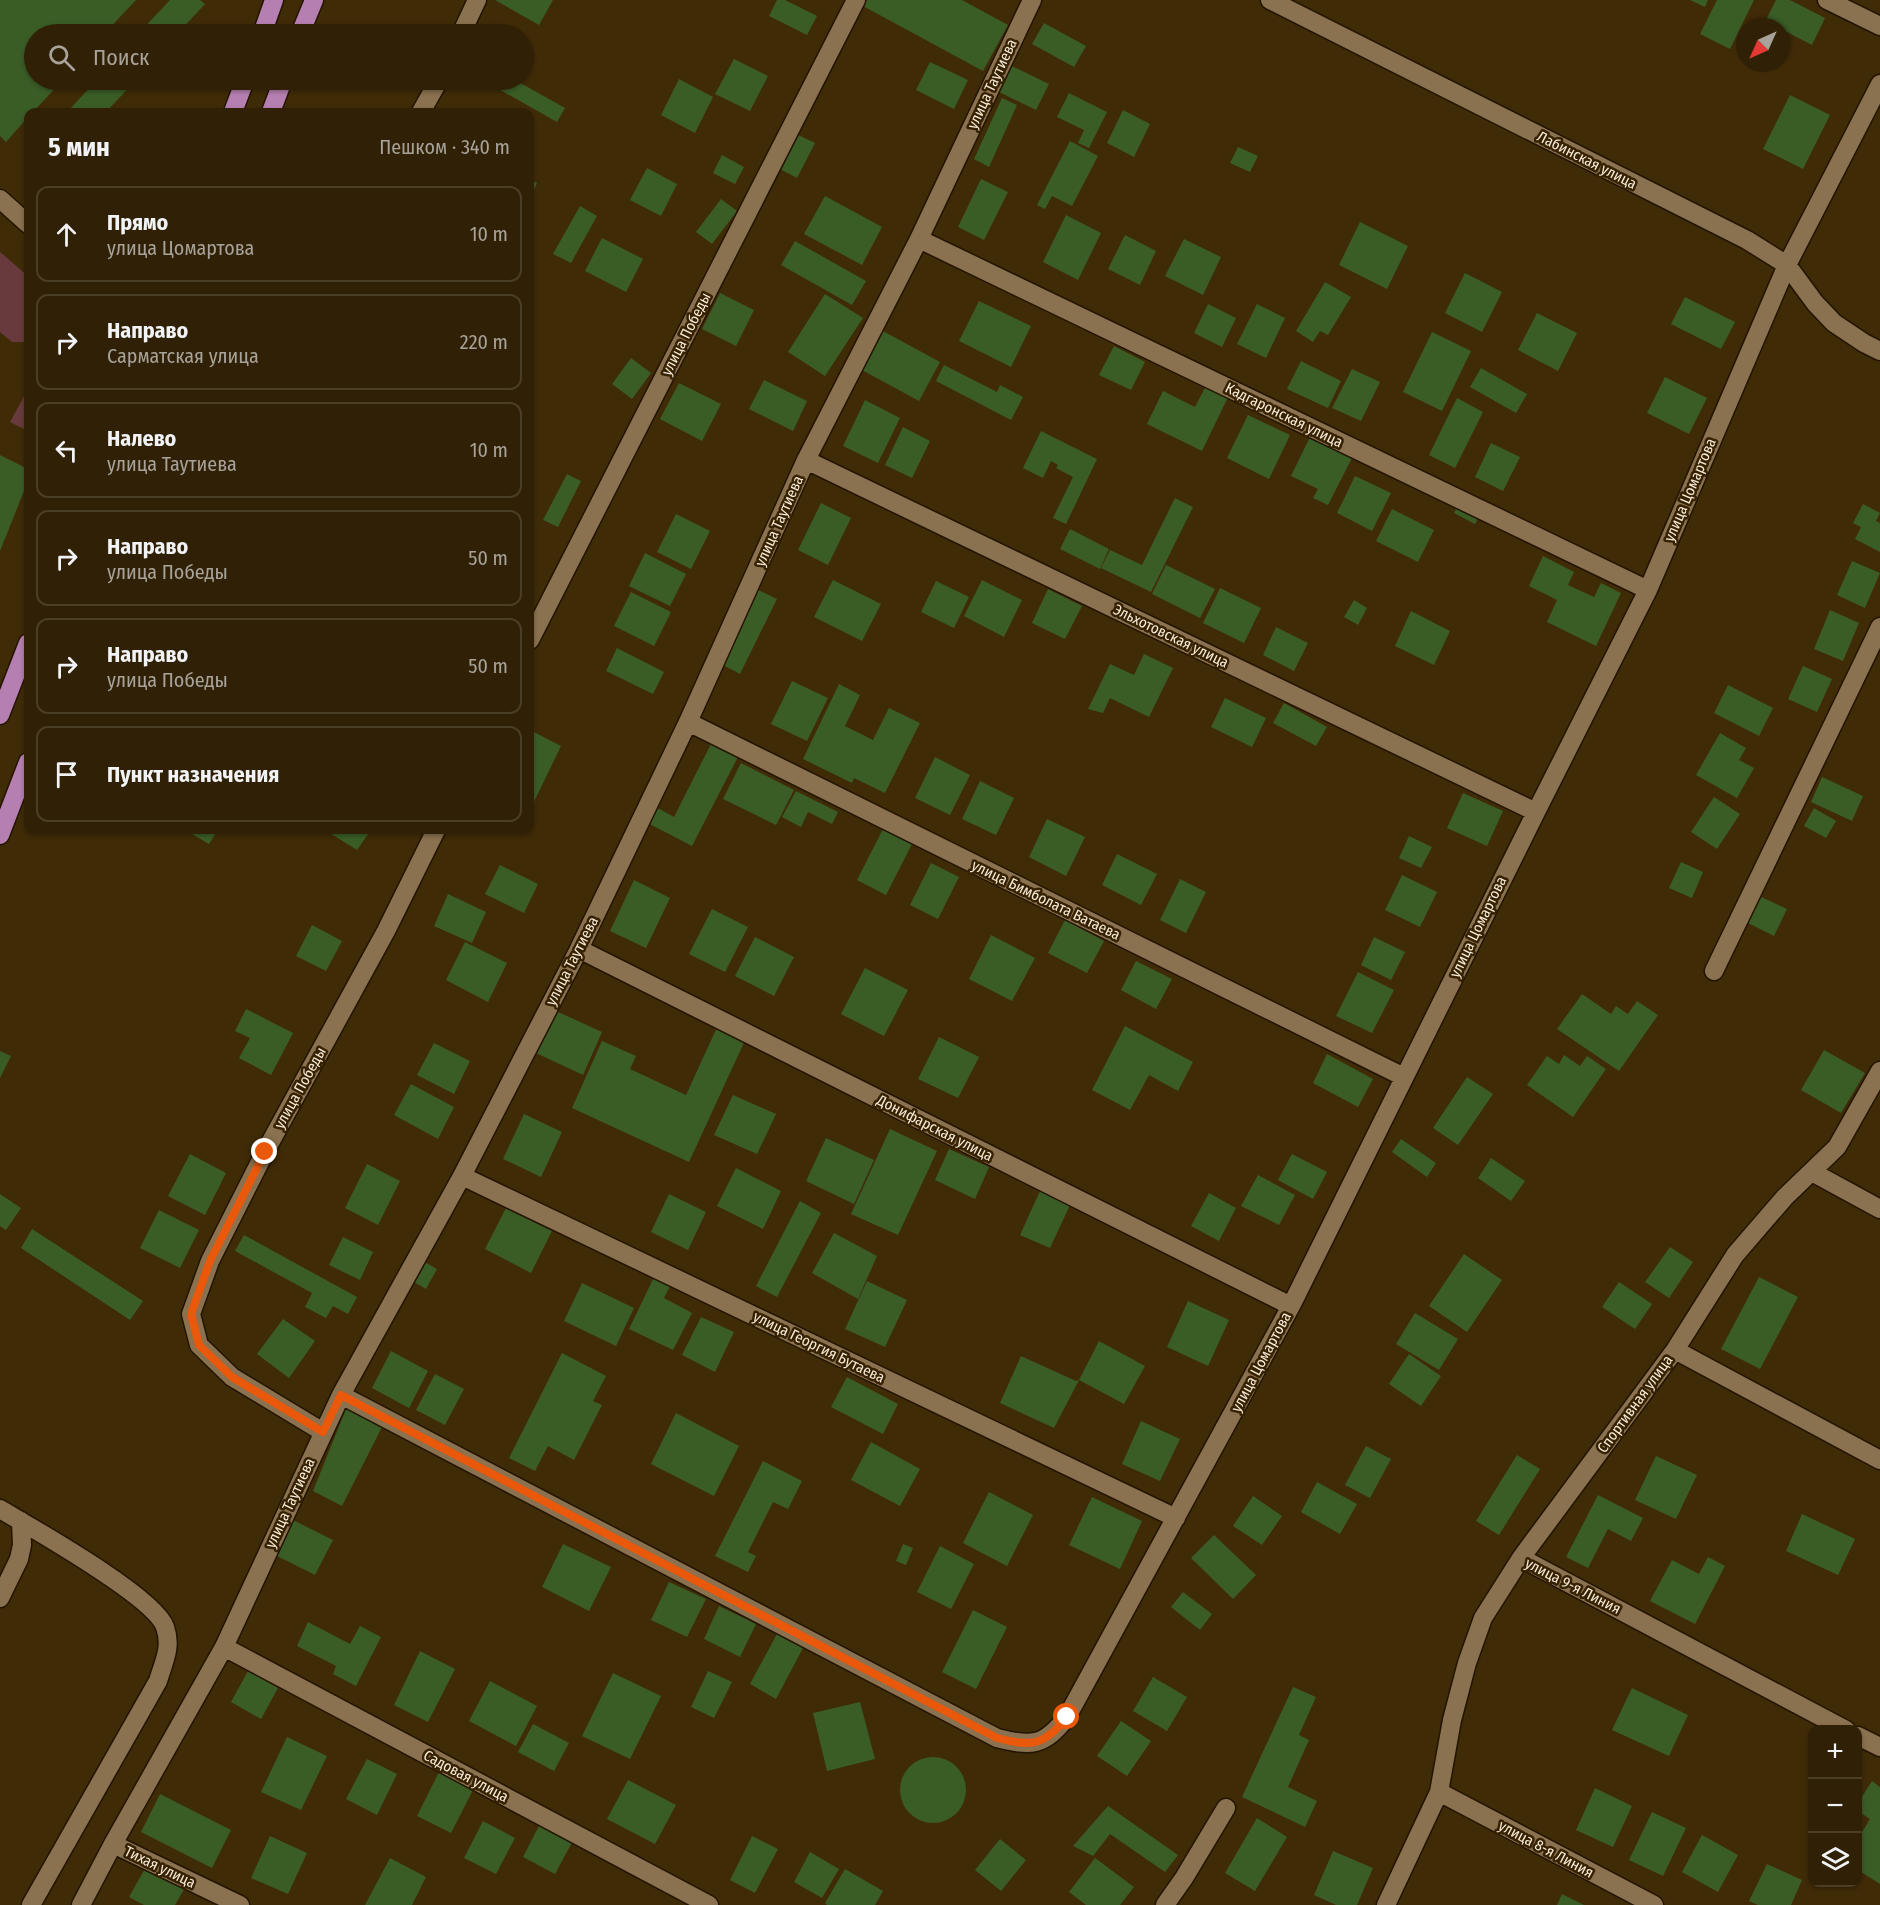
<!DOCTYPE html>
<html lang="ru">
<head>
<meta charset="utf-8">
<style>
	:root { --surface:#302005; --page:#38280f; --text:#f1f3f6; --muted:#a8a39a; --line:#4b3e27 }
	body { margin:0; font-family:"Fira Sans Condensed",sans-serif; background:var(--page); color:var(--text) }
	.controls { position:absolute; right:18px; bottom:18px; display:grid; overflow:hidden; border-radius:12px; box-shadow:0 2px 4px #0004 }
	.controls button { width:54px; height:54px; display:grid; place-items:center; padding:0; border:0; border-bottom:2px solid var(--line); background:var(--surface); color:var(--text); font:30px sans-serif }
	.compass { position:absolute; left:1736px; top:18px; width:54px; height:54px; border-radius:50%; background:var(--surface); box-shadow:0 2px 4px #0004; rotate:225deg }
	.stop { position:absolute; width:18px; height:18px; margin:-14px; border:4px solid #ea580c; border-radius:50%; background:#fff }
	.stop.end { background:#ea580c; border-color:#fff; box-shadow:0 2px 6px #0008 }
	.list { margin:0; padding:0; list-style:none }
	h2 { display:flex; justify-content:space-between; align-items:center; height:78px; margin:0; padding:0 24px; font-size:26px }
	h2 small { font-size:20px; font-weight:400; color:var(--muted) }
	.list li { display:grid; grid-template-columns:39px 1fr auto; gap:18px; align-items:center; box-sizing:border-box; height:96px; margin:0 12px 12px; padding:0 12px; border:2px solid var(--line); border-radius:12px }
	.list b { display:block; font-size:22px; white-space:nowrap }
	.list p { margin:0; font-size:20px; white-space:nowrap; color:var(--muted) }
	.list em { font-size:20px; font-style:normal; color:var(--muted) }
	.icon { flex:none; width:33px; height:33px; fill:none; stroke:currentColor; stroke-width:2; stroke-linecap:round; stroke-linejoin:round }
	.map { position:relative; flex:none; width:1880px; height:1905px; overflow:hidden }
	.search { position:absolute; background:var(--surface); box-shadow:0 2px 4px #0004; left:24px; top:24px; width:510px; height:66px; display:flex; align-items:center; gap:15px; box-sizing:border-box; padding:0 21px; border-radius:33px; color:var(--muted); font-size:22px }
	.panel { position:absolute; background:var(--surface); box-shadow:0 2px 4px #0004; left:24px; top:108px; width:510px; height:726px; border-radius:12px }
	.map>svg:first-child { display:block }
	.green { fill:#683a3e }
	.building { fill:#3a5d26 }
	.lines { fill:none; stroke-linecap:round; stroke-linejoin:round }
	.minor-casing { stroke:#231400; stroke-width:21 }
	.major-casing { stroke:#231400; stroke-width:21 }
	.minor { stroke:#8a714f; stroke-width:18 }
	.major { stroke:#b67fb2; stroke-width:18 }
	.route { stroke:#ea580c; stroke-width:8 }
	.labels { text-anchor:middle; dominant-baseline:central; stroke-width:5; stroke-linejoin:round; paint-order:stroke }
	.street-label { font-size:15px; fill:#f8ead8; stroke:#362100 }
</style>
</head>
<body>
<div class="map">
<svg width="1880" height="1905" viewBox="0 0 1880 1905">
	<rect width="100%" height="100%" fill="#402b07"/>
	<path class="green" d="M0 252 28 276V342H12L0 332Z
		M28 389V431L10 422Z"/>
	<path class="building" d="M0 0H136L104 34H34V80H63L33 112H28V117L6 142 0 136Z
		M170 0H200L205 4 177 34H138Z
		M495 0H553L539 25Z
		M777 0H785L817 16 807 35 769 16Z
		M867 0H962L1008 25 983 71 863 6Z
		M1690 0H1708L1705 7Z
		M1717 0H1754L1730 49 1700 34Z
		M1776 0H1790L1825 18 1812 45 1781 29V27H1777L1765 22Z
		M1044 23 1086 46 1074 67 1032 44Z
		M734 59 768 76 750 111 715 94Z
		M930 62 968 80 954 109 916 90Z
		M1012 66 1049 84 1036 110 999 92Z
		M679 79 713 97 695 133 661 115Z
		M97 80H136L106 112H67Z
		M499 80H515L565 108 557 122 495 87Z
		M1069 93 1107 112 1089 148 1078 143 1084 130 1057 117Z
		M1790 95 1830 115 1803 169 1763 149Z
		M1002 98 1017 105 989 167 974 159Z
		M1123 110 1150 124 1134 157 1107 143Z
		M798 135 815 143 797 178 780 169Z
		M1070 141 1098 156 1072 206 1052 196 1045 209 1037 205Z
		M1238 147 1258 156 1250 172 1230 163Z
		M722 155 744 167 735 184 713 173Z
		M647 168 677 184 661 216 630 200Z
		M530 179 537 183 530 199Z
		M981 179 1008 192 984 240 958 227Z
		M825 196 882 227 862 265 804 234Z
		M721 199 737 211 712 244 696 232Z
		M580 206 597 216 571 263 553 254Z
		M1066 215 1101 233 1078 280 1043 262Z
		M1360 222 1408 246 1387 289 1339 265Z
		M1125 235 1156 251 1140 285 1108 269Z
		M602 238 643 259 626 292 585 271Z
		M1184 239 1221 257 1203 295 1165 276Z
		M795 241 866 281 852 305 781 265Z
		M1465 273 1502 292 1482 332 1445 313Z
		M1325 282 1351 297 1328 335 1320 331 1313 342 1296 331Z
		M720 293 754 310 736 346 702 329Z
		M825 294 863 318 825 376 788 352Z
		M1685 297 1735 322 1721 349 1671 324Z
		M979 301 1031 326 1011 367 959 341Z
		M1208 304 1236 318 1222 347 1194 333Z
		M1257 304 1285 318 1266 358 1237 344Z
		M1537 313 1577 333 1558 371 1518 350Z
		M883 331 940 362 919 401 862 370Z
		M1432 332 1471 351 1442 411 1403 392Z
		M1114 346 1145 362 1131 390 1099 375Z
		M631 358 651 373 632 399 612 384Z
		M1301 361 1341 381 1328 408 1287 389Z
		M944 365 997 392 1000 385 1023 397 1011 420 936 381Z
		M1481 368 1527 394 1516 413 1470 387Z
		M1352 369 1380 382 1361 421 1332 408Z
		M1665 377 1707 398 1689 434 1647 413Z
		M764 380 807 401 793 431 749 409Z
		M1208 382 1230 393 1202 451 1147 424 1163 391 1195 407Z
		M679 383 721 404 702 441 660 419Z
		M1457 398 1483 412 1455 468 1429 455Z
		M865 400 900 418 878 463 843 446Z
		M1248 415 1290 435 1269 479 1227 458Z
		M903 427 930 441 912 478 885 465Z
		M1041 431 1097 459 1066 524 1053 518 1073 477 1056 468 1058 465 1051 461 1043 478 1023 468Z
		M1310 437 1352 458 1328 505 1313 498 1318 489 1291 476Z
		M1491 443 1520 457 1503 491 1475 477Z
		M0 455 28 469V481L0 551Z
		M567 474 581 481 558 527 543 520Z
		M1355 476 1391 493 1372 531 1337 513Z
		M1175 498 1193 507 1151 592 1101 568 1110 550 1142 565Z
		M821 503 851 518 828 565 798 550Z
		M1459 503 1480 514 1475 524 1454 513Z
		M1863 504 1880 513 1876 521 1880 523V552L1855 539 1861 527 1853 523Z
		M1392 509 1434 530 1418 562 1376 541Z
		M676 514 710 531 691 569 657 552Z
		M1070 529 1109 549 1100 569 1060 549Z
		M645 553 686 574 670 606 629 586Z
		M1543 556 1574 572 1568 585 1594 597 1601 583 1621 593 1596 646 1547 622 1557 600 1529 586Z
		M1852 561 1880 573 1865 608 1837 595Z
		M1166 565 1215 589 1200 618 1152 594Z
		M833 580 881 604 862 641 814 617Z
		M982 580 1022 600 1004 637 964 616Z
		M936 581 969 597 954 628 921 612Z
		M1220 588 1261 608 1244 643 1203 623Z
		M756 589 777 599 740 674 719 663Z
		M1048 589 1082 606 1065 639 1032 623Z
		M631 592 671 612 654 646 614 626Z
		M1354 600 1367 608 1358 625 1344 617Z
		M1830 610 1859 623 1843 661 1814 649Z
		M1411 611 1450 631 1434 665 1395 646Z
		M1276 627 1308 643 1294 671 1263 655Z
		M617 648 664 672 653 694 606 671Z
		M1144 654 1173 668 1149 717 1110 698 1103 713 1088 709 1110 664 1134 675Z
		M1803 666 1832 679 1817 712 1788 699Z
		M792 681 828 698 807 741 771 724Z
		M839 684 860 695 845 726 873 740 889 708 920 723 885 793 854 778 852 783 803 759Z
		M1728 685 1773 708 1759 736 1714 713Z
		M1225 698 1266 718 1252 747 1211 727Z
		M1284 703 1327 727 1316 746 1273 723Z
		M530 730 561 746 530 810Z
		M1720 733 1746 748 1739 760 1754 768 1737 798 1696 775Z
		M713 740 740 753 692 846 644 821 652 805 674 817Z
		M935 757 970 775 950 815 915 798Z
		M741 763 794 790 776 825 723 799Z
		M1822 777 1863 796 1852 821 1811 802Z
		M980 781 1014 798 996 835 962 819Z
		M796 791 838 812 832 824 808 812 801 827 782 817Z
		M1463 793 1503 811 1487 846 1447 828Z
		M1714 797 1740 814 1717 849 1691 832Z
		M1814 808 1836 821 1826 838 1804 826Z
		M1047 819 1085 837 1066 876 1029 857Z
		M884 827 913 842 886 895 857 880Z
		M185 830H218L209 844Z
		M325 830H371L357 850Z
		M1409 836 1432 847 1421 868 1399 858Z
		M1117 854 1157 874 1141 905 1102 885Z
		M1681 862 1703 872 1692 898 1669 888Z
		M931 863 959 877 938 919 910 905Z
		M500 865 538 884 524 913 485 894Z
		M1402 875 1437 892 1420 927 1385 910Z
		M1180 879 1206 892 1186 933 1160 920Z
		M634 880 670 898 646 948 610 931Z
		M448 894 486 912 472 943 434 926Z
		M1755 894 1787 909 1774 936 1742 920Z
		M712 909 748 927 725 972 689 954Z
		M1065 920 1104 941 1087 973 1048 953Z
		M312 925 342 941 326 971 296 956Z
		M991 935 1035 958 1012 1001 969 979Z
		M755 937 794 957 774 996 735 976Z
		M1374 937 1405 952 1391 980 1361 965Z
		M465 942 507 963 488 1002 446 980Z
		M1136 961 1172 979 1156 1009 1121 990Z
		M865 968 908 990 884 1036 841 1014Z
		M1358 972 1394 990 1372 1033 1336 1016Z
		M1582 994 1611 1014 1616 1006 1628 1014 1637 1001 1658 1015 1619 1071 1557 1029Z
		M246 1009 293 1033 271 1075 239 1058 250 1038 235 1031Z
		M556 1011 602 1032 583 1075 536 1053Z
		M719 1023 747 1036 689 1162 572 1108 602 1041 636 1056 630 1069 686 1095Z
		M1125 1026 1193 1062 1178 1091 1149 1075 1130 1110 1092 1090Z
		M939 1037 979 1057 958 1098 918 1079Z
		M434 1043 470 1061 454 1094 417 1075Z
		M1824 1050 1865 1073 1841 1113 1801 1090Z
		M0 1051 11 1056 0 1078Z
		M1327 1054 1373 1079 1358 1107 1313 1083Z
		M1564 1055 1580 1066 1587 1056 1606 1069 1573 1117 1527 1085 1547 1056 1559 1064Z
		M1467 1077 1493 1094 1458 1145 1433 1128Z
		M411 1084 454 1107 438 1139 394 1115Z
		M733 1095 776 1114 757 1154 714 1135Z
		M524 1114 562 1132 541 1177 503 1159Z
		M890 1129 937 1151 898 1235 851 1214Z
		M826 1138 874 1160 854 1204 806 1181Z
		M1401 1139 1436 1163 1427 1177 1392 1152Z
		M949 1149 989 1167 975 1199 935 1180Z
		M190 1154 226 1173 205 1215 168 1196Z
		M1292 1154 1327 1172 1313 1199 1278 1180Z
		M1491 1158 1525 1181 1511 1201 1478 1178Z
		M367 1164 400 1181 378 1225 345 1208Z
		M736 1168 781 1191 763 1229 717 1206Z
		M1258 1175 1295 1195 1279 1225 1241 1206Z
		M1040 1191 1070 1205 1050 1248 1020 1235Z
		M1209 1193 1236 1208 1219 1241 1191 1226Z
		M0 1194 21 1208 6 1230 0 1226Z
		M669 1194 706 1212 688 1250 651 1232Z
		M800 1201 821 1213 777 1297 756 1286Z
		M506 1208 552 1231 531 1273 485 1249Z
		M159 1210 199 1230 180 1268 140 1248Z
		M32 1229 143 1301 130 1320 21 1248Z
		M834 1233 877 1256 858 1299 812 1273Z
		M244 1235 357 1297 348 1314 333 1306 326 1318 305 1307 312 1293 235 1251Z
		M343 1237 373 1252 360 1280 329 1265Z
		M1670 1247 1693 1262 1669 1298 1645 1282Z
		M1464 1254 1502 1280 1467 1332 1429 1306Z
		M423 1261 437 1269 426 1289 412 1281Z
		M655 1275 671 1284 664 1298 692 1313 673 1350 629 1329Z
		M1759 1277 1798 1297 1760 1369 1721 1349Z
		M867 1281 907 1300 885 1347 845 1329Z
		M1619 1282 1652 1304 1635 1329 1602 1307Z
		M582 1283 634 1308 616 1346 564 1321Z
		M1188 1301 1229 1320 1208 1366 1167 1347Z
		M1415 1313 1458 1339 1439 1370 1396 1344Z
		M701 1317 734 1332 715 1372 682 1355Z
		M283 1319 315 1341 289 1378 257 1354Z
		M1099 1341 1145 1366 1124 1404 1079 1380Z
		M391 1351 428 1371 409 1408 372 1388Z
		M562 1353 606 1376 593 1401 602 1405 574 1460 548 1446 535 1471 509 1458Z
		M1409 1354 1441 1376 1421 1406 1389 1384Z
		M1021 1356 1076 1381 1079 1380 1054 1428 1000 1403Z
		M435 1374 464 1389 445 1425 416 1410Z
		M847 1377 898 1404 883 1434 831 1407Z
		M348 1404 384 1423 342 1506 313 1491Z
		M676 1413 739 1446 714 1496 651 1464Z
		M1141 1421 1180 1439 1160 1481 1122 1464Z
		M871 1442 920 1469 900 1506 851 1480Z
		M1366 1446 1391 1459 1370 1498 1345 1485Z
		M1517 1455 1540 1469 1499 1535 1476 1521Z
		M1656 1456 1697 1475 1676 1519 1635 1500Z
		M763 1461 802 1481 788 1509 773 1502 748 1552 756 1556 748 1572 715 1556Z
		M1317 1482 1357 1504 1340 1534 1301 1512Z
		M989 1492 1033 1515 1007 1566 963 1543Z
		M1598 1495 1643 1518 1631 1541 1608 1529 1588 1568 1566 1557Z
		M1253 1496 1282 1516 1262 1545 1233 1526Z
		M1092 1497 1142 1521 1120 1569 1069 1545Z
		M1802 1514 1855 1539 1838 1575 1786 1551Z
		M293 1520 333 1540 315 1575 275 1555Z
		M1214 1535 1256 1575 1233 1599 1191 1558Z
		M563 1544 611 1567 589 1611 542 1587Z
		M903 1544 913 1548 906 1565 896 1561Z
		M940 1546 974 1564 951 1609 917 1592Z
		M1708 1557 1725 1566 1695 1624 1650 1601 1672 1560 1699 1574Z
		M669 1582 706 1599 687 1637 651 1620Z
		M1183 1592 1212 1614 1200 1630 1171 1607Z
		M719 1606 756 1624 740 1657 704 1639Z
		M973 1610 1007 1627 976 1689 942 1672Z
		M308 1622 350 1644 360 1626 381 1637 356 1686 333 1674 336 1666 297 1646Z
		M778 1632 804 1646 776 1699 750 1684Z
		M420 1651 455 1669 428 1722 394 1705Z
		M248 1671 278 1688 261 1719 231 1702Z
		M708 1671 732 1682 714 1718 691 1707Z
		M613 1673 661 1696 630 1759 582 1736Z
		M1153 1677 1187 1697 1167 1731 1133 1711Z
		M490 1681 537 1706 516 1746 469 1721Z
		M1293 1687 1316 1697 1299 1735 1309 1740 1288 1787 1317 1801 1305 1827 1242 1797Z
		M1632 1688 1688 1715 1669 1756 1612 1730Z
		M860 1702 875 1759 827 1771 813 1713Z
		M1121 1721 1151 1741 1127 1776 1097 1756Z
		M533 1724 569 1743 554 1771 518 1752Z
		M287 1737 327 1756 301 1810 261 1792Z
		M900 1790a33 33 0 1 1 66 0a33 33 0 1 1-66 0Z
		M367 1759 397 1774 377 1815 346 1799Z
		M441 1768 475 1786 451 1833 417 1816Z
		M628 1780 676 1805 655 1844 607 1819Z
		M1872 1781 1880 1787V1884L1858 1870V1839L1870 1819 1858 1811V1803Z
		M1595 1788 1632 1806 1613 1847 1576 1830Z
		M160 1794 231 1830 212 1868 141 1832Z
		M1108 1806 1178 1855 1165 1872 1110 1834 1093 1856 1073 1846Z
		M1652 1812 1686 1828 1663 1876 1629 1860Z
		M543 1818 576 1835 555 1874 523 1857Z
		M1257 1818 1287 1837 1255 1891 1225 1873Z
		M483 1821 515 1838 496 1874 464 1858Z
		M1702 1835 1738 1855 1718 1892 1682 1872Z
		M270 1836 307 1853 288 1894 251 1878Z
		M752 1836 778 1849 755 1893 730 1880Z
		M1000 1839 1026 1860 1001 1891 975 1870Z
		M1333 1851 1373 1868 1357 1905H1336L1314 1895Z
		M810 1852 839 1869 822 1898 794 1882Z
		M390 1858 426 1877 412 1905H365Z
		M1095 1858 1134 1887 1120 1905H1086L1069 1892Z
		M1767 1864 1802 1880 1791 1905H1758L1749 1901Z
		M147 1865 186 1886 175 1905H144L129 1897Z
		M845 1869 883 1891 875 1905H827L825 1903Z
		M1562 1894 1584 1905H1557Z"/>
	<g class="lines">
		<defs>
			<path id="minor" d="M1270 0 1747 240 1787 265 1815 303 1834 323 1864 343 1880 351
				M1827 0 1880 26
				M461 34 477 0
				M421 112 439 80
				M0 199 28 224
				M919 239 1648 590
				M806 460 1536 812
				M530 640 856 0
				M688 722 1404 1077
				M579 949 1291 1306
				M1714 971 1880 627
				M1812 1172 1880 1209
				M462 1176 1176 1518
				M1675 1350 1735 1255 1785 1197 1837 1147 1880 1071
				M341 1395 997 1738C1032 1747 1044 1746 1067 1717L1291 1306 1536 812 1648 590 1787 265 1880 84
				M323 1432 232 1377 199 1345 191 1314 210 1261 265 1152 386 931 436 830
				M0 1509C32 1528 155 1597 165 1627 172 1647 164 1661 158 1681L31 1905
				M1521 1558 1675 1350 1880 1460
				M0 1598 19 1559 22 1545 21 1521
				M224 1647 709 1905
				M1858 1736 1880 1747
				M1439 1792 1654 1905
				M113 1844 240 1905
				M81 1905 113 1844 224 1647 341 1395 462 1176 579 949 688 722 806 460 919 239 1032 0
				M1165 1905 1184 1878 1226 1808
				M1386 1905 1439 1792 1452 1720 1467 1663 1483 1618 1521 1558 1846 1730"/>
			<path id="major" d="M262 34 274 0
				M300 34 314 0
				M233 112 245 80
				M271 112 283 80
				M0 715 28 643
				M0 835 28 762"/>
		</defs>
		<use href="#minor" class="minor-casing"/>
		<use href="#major" class="major-casing"/>
		<use href="#minor" class="minor"/>
		<use href="#major" class="major"/>
	</g>
	<g class="lines">
		<path class="route" d="M265 1152 210 1261 191 1314 199 1345 232 1377 323 1432 341 1395 997 1738C1032 1747 1044 1746 1067 1717"/>
	</g>
	<g class="labels">
		<g class="street-label">
			<text transform="translate(992 84) rotate(-65)">улица Таутиева</text>
			<text transform="translate(1587 160) rotate(27)">Лабинская улица</text>
			<text transform="translate(686 334) rotate(-63)">улица Победы</text>
			<text transform="translate(1284 415) rotate(26)">Кадгаронская улица</text>
			<text transform="translate(1690 490) rotate(-67)">улица Цомартова</text>
			<text transform="translate(779 521) rotate(-66)">улица Таутиева</text>
			<text transform="translate(1171 636) rotate(26)">Эльхотовская улица</text>
			<text transform="translate(1046 900) rotate(26)">улица Бимболата Ватаева</text>
			<text transform="translate(1478 927) rotate(-64)">улица Цомартова</text>
			<text transform="translate(572 961) rotate(-63)">улица Таутиева</text>
			<text transform="translate(300 1088) rotate(-61)">улица Победы</text>
			<text transform="translate(935 1128) rotate(27)">Донифарская улица</text>
			<text transform="translate(819 1347) rotate(26)">улица Георгия Бутаева</text>
			<text transform="translate(1261 1362) rotate(-62)">улица Цомартова</text>
			<text transform="translate(1635 1404) rotate(-54)">Спортивная улица</text>
			<text transform="translate(290 1503) rotate(-65)">улица Таутиева</text>
			<text transform="translate(1573 1586) rotate(27)">улица 9-я Линия</text>
			<text transform="translate(466 1776) rotate(28)">Садовая улица</text>
			<text transform="translate(1546 1849) rotate(28)">улица 8-я Линия</text>
			<text transform="translate(160 1867) rotate(26)">Тихая улица</text>
		</g>
	</g>
</svg>
<div class="controls">
<button>+</button>
<button>−</button>
<button><svg class="icon" aria-label="layers" viewBox="0 0 24 24"><path d="M12 4l9 5-9 5-9-5zM3 14l9 5 9-5"/></svg></button>
</div>
<svg class="compass" viewBox="-18 -18 36 36"><path d="M0-13l5 13h-10z" fill="#e53935"/><path d="M0 13l5-13h-10z" fill="#a8a39a"/></svg>
<div class="stop" style="left:1067px;top:1717px"></div>
<div class="stop end" style="left:265px;top:1152px"></div>
<div class="search"><svg class="icon" aria-label="search" viewBox="0 0 24 24"><circle cx="10" cy="10" r="6"/><path d="M15 15l6 6"/></svg>Поиск</div>
<section class="panel">
<h2>5 мин<small>Пешком · 340 m</small></h2>
<ul class="list">
<li><svg class="icon" aria-label="ahead" viewBox="0 0 24 24"><path d="M12 20V5M6 11l6-6 6 6"/></svg><div><b>Прямо</b><p>улица Цомартова</p></div><em>10 m</em></li>
<li><svg class="icon" aria-label="right" viewBox="0 0 24 24"><path d="M7 20v-9h11M14 6l5 5-5 5"/></svg><div><b>Направо</b><p>Сарматская улица</p></div><em>220 m</em></li>
<li><svg class="icon" aria-label="left" viewBox="0 0 24 24"><path d="M17 20v-9H6M10 6l-5 5 5 5"/></svg><div><b>Налево</b><p>улица Таутиева</p></div><em>10 m</em></li>
<li><svg class="icon" aria-label="right" viewBox="0 0 24 24"><path d="M7 20v-9h11M14 6l5 5-5 5"/></svg><div><b>Направо</b><p>улица Победы</p></div><em>50 m</em></li>
<li><svg class="icon" aria-label="right" viewBox="0 0 24 24"><path d="M7 20v-9h11M14 6l5 5-5 5"/></svg><div><b>Направо</b><p>улица Победы</p></div><em>50 m</em></li>
<li><svg class="icon" aria-label="arrive" viewBox="0 0 24 24"><path d="M6 21V4h12l-3 4 3 4H6"/></svg><div><b>Пункт назначения</b></div></li>
</ul>
</section>
</div>
</body>
</html>
